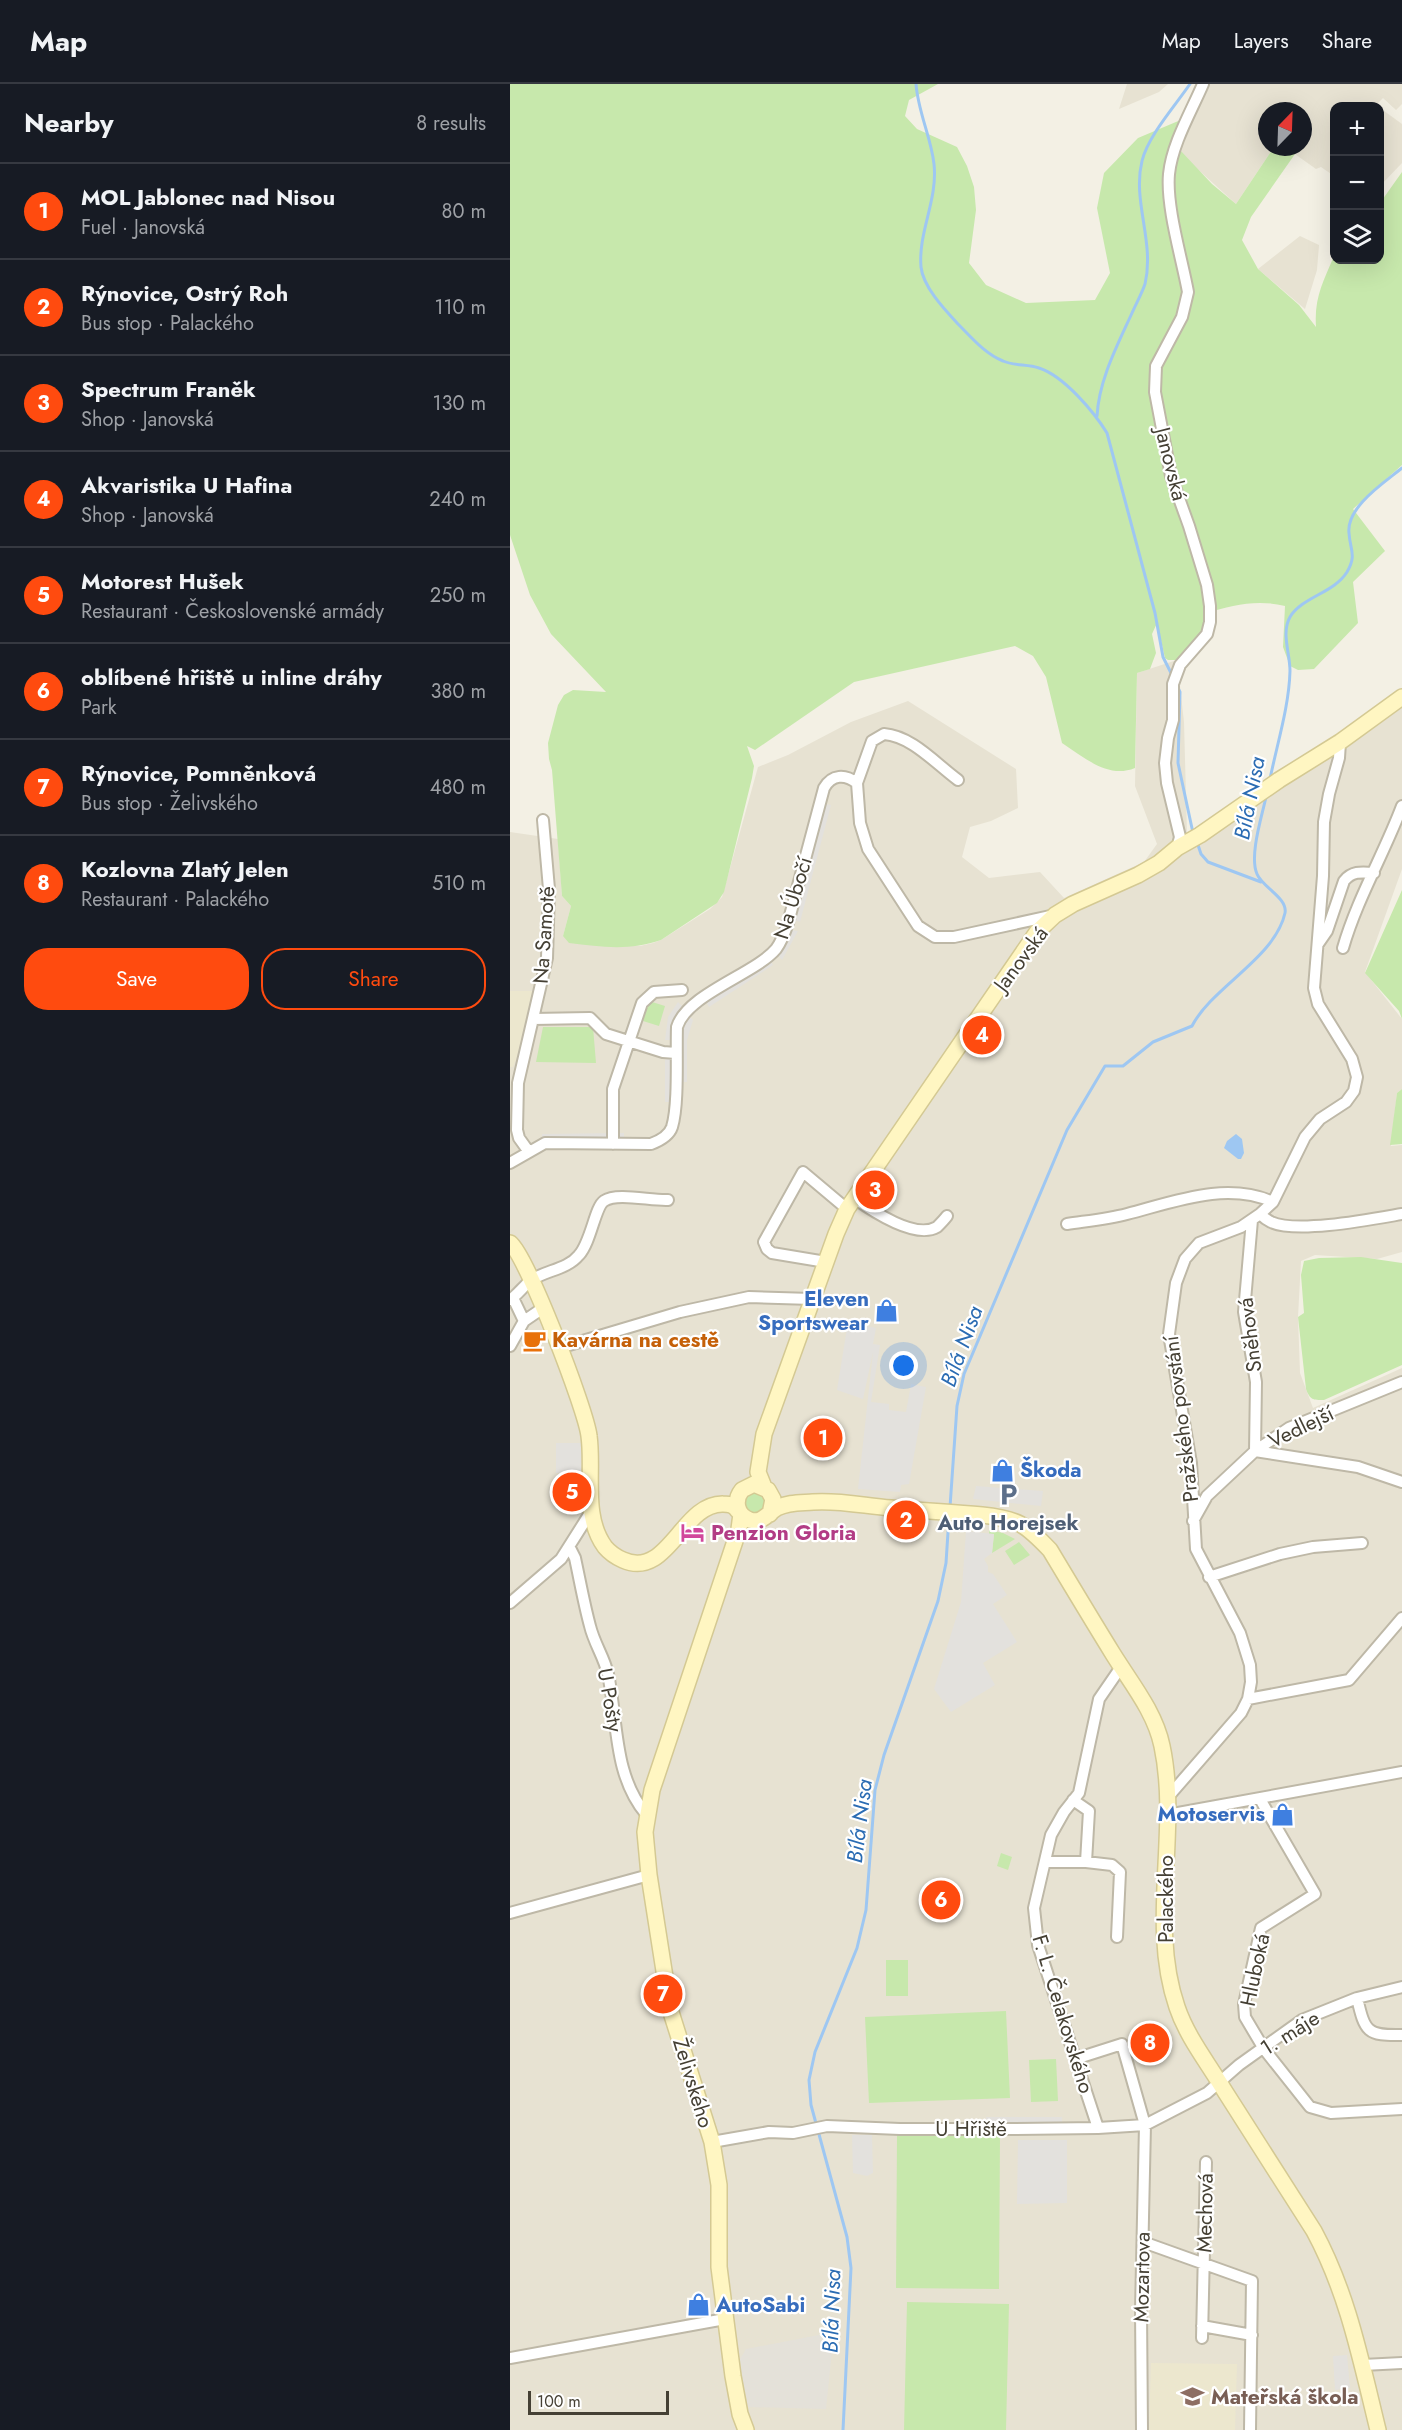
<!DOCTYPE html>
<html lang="en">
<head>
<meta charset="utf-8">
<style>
	:root { --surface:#171b24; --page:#20242c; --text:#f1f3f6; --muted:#9ea1a6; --line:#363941; --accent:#ff4b0f }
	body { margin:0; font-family:Jost,sans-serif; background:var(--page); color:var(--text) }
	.controls { position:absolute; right:18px; top:18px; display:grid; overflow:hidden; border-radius:12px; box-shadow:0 6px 24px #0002 }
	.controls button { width:54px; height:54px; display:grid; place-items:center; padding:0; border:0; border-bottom:2px solid var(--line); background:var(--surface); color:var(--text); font:30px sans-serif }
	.compass { position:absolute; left:748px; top:18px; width:54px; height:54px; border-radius:50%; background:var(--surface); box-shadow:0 6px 24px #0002; rotate:23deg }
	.scale { position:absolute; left:18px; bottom:15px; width:141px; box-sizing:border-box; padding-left:6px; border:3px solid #454034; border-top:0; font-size:16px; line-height:21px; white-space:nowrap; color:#454034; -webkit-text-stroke:4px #fff; paint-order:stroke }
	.you { position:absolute; left:394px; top:1282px; width:21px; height:21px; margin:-15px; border:4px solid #fff; border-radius:50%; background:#1a73e8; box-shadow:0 0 0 9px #1a73e833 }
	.badge { display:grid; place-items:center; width:39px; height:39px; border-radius:50%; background:var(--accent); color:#fff; font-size:20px; font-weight:700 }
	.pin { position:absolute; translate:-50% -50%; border:3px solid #fff; box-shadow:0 2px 6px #0006 }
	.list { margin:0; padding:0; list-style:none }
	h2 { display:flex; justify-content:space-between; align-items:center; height:78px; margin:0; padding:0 24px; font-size:26px }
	h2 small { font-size:20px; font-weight:400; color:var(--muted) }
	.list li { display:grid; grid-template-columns:39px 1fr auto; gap:18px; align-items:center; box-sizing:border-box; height:96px; padding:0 24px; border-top:2px solid var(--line) }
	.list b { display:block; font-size:22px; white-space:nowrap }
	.list p { margin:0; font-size:20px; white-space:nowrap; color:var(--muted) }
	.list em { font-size:20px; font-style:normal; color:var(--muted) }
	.actions { display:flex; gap:12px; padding:18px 24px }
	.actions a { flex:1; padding:14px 0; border:2px solid var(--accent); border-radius:24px; text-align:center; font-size:21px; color:var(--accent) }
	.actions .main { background:var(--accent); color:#fff }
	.icon { flex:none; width:33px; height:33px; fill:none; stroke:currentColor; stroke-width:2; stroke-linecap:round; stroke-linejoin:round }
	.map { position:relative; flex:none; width:892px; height:2346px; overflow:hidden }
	header { display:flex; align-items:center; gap:36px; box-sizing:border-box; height:84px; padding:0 30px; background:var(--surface); border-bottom:2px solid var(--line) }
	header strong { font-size:28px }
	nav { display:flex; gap:33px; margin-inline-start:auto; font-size:21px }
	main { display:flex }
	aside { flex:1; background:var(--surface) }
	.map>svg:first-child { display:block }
	.residential { fill:#e7e2d2 }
	.industrial { fill:#e4e1d9 }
	.education { fill:#ece7ce }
	.green { fill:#c7e8ac }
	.parking { fill:#e3e1dd }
	.water { fill:#9ec7f2 }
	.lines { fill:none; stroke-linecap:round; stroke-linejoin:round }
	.stream { stroke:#9ec7f2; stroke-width:3 }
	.street-casing { stroke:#beb8a7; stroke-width:14 }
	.secondary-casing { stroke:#d4c993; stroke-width:18 }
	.street { stroke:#fff; stroke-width:10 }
	.secondary { stroke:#fff6c2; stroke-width:15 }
	.labels { text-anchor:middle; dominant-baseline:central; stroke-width:4.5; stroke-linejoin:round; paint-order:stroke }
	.street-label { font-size:21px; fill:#454034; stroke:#fff }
	.shop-label { font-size:21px; font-weight:bold; fill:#366cbe; stroke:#fff; text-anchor:end }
	.food-label { font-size:21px; font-weight:bold; fill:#c56008; stroke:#fff; text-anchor:start }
	.service-label { font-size:21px; font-weight:bold; fill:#4e5e75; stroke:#fff }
	.hotel-label { font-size:21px; font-weight:bold; fill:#b23c85; stroke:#fff; text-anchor:start }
	.education-label { font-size:21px; font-weight:bold; fill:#785e54; stroke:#fff; text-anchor:start }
	.water-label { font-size:22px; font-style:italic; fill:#2b6cb3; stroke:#fff }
</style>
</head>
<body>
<header>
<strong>Map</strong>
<nav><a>Map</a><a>Layers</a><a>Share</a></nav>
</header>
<main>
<aside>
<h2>Nearby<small>8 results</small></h2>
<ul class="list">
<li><span class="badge">1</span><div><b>MOL Jablonec nad Nisou</b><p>Fuel · Janovská</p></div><em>80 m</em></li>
<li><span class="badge">2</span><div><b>Rýnovice, Ostrý Roh</b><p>Bus stop · Palackého</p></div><em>110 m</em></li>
<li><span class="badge">3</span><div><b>Spectrum Franěk</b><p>Shop · Janovská</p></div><em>130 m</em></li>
<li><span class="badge">4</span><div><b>Akvaristika U Hafina</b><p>Shop · Janovská</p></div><em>240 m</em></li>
<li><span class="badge">5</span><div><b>Motorest Hušek</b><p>Restaurant · Československé armády</p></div><em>250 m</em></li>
<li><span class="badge">6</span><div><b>oblíbené hřiště u inline dráhy</b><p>Park</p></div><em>380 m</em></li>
<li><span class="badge">7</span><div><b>Rýnovice, Pomněnková</b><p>Bus stop · Želivského</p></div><em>480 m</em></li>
<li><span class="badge">8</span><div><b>Kozlovna Zlatý Jelen</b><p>Restaurant · Palackého</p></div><em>510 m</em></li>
</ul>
<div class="actions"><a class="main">Save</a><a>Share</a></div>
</aside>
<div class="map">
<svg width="892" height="2346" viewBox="0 0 892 2346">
	<rect width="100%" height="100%" fill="#f3f0e4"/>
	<path class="residential" d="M617 0H658L649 8 609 25Z
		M686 0H892V20L886 26 873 14 866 21 867 22H824V92L811 83 806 85 775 63H793V27H757V63H764L726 120 660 60 676 27Z
		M870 24 892 40V79L870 102Z
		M790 152 809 161 807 186 795 225 748 185Z
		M667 576 674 638 677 749 817 673 892 619V785L855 888 892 935V1005L887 1009 881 1062 892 1061V1168L867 1175 805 1171 791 1177 788 1233 790 1289 803 1324 892 1284V2346H0V748L48 755 52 812 61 822 53 852 130 862 143 859 151 856 200 825 212 813 248 683 278 671 341 638 398 617 506 685 508 724 481 737 460 743 452 773 479 794 530 788 554 814 634 778 647 760 625 702 627 589Z"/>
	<path class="industrial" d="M324 2248 316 2325 238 2323 229 2277 236 2265Z"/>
	<path class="education" d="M0 907H28L20 938 3 983H0Z
		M641 2279 727 2280 725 2346H639Z"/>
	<path class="green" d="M0 0H428L399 16 395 32 407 45 447 63 457 82 464 103 466 126 459 179 476 201 516 219 585 216 600 189 587 124 594 89 628 54 673 35 660 60 670 66 702 100 726 120 764 63H775L785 70 741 133 732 156 748 185 789 221 806 243C804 214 813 198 824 172V176H870V119L892 88V381L843 425 875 467 843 498 848 539 804 585 788 586 780 582 773 563 775 522C747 515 723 521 696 529 697 550 681 561 667 576H658L655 574 647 539 642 550 646 569 640 585 627 589 625 684C598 695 575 674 552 659L536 593 523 572 505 562 344 598 245 666 237 662 244 682 242 694 214 808 207 819 151 856C120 867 91 863 59 859L53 852 61 822 52 812 42 686 39 675 38 659 48 621 54 611 63 606 96 608 41 550 20 511 0 451Z
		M892 806V935L889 927 855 889Z
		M139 917 155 922 149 942 133 937Z
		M33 943H83L86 979 26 978Z
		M892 1005V1060L880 1061 887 1009Z
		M851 1173 892 1179V1281L814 1316C803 1316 800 1316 796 1305L788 1233 794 1229 791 1191 794 1177 809 1174Z
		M234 1419a11 11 0 1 1 22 0a11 11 0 1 1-22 0Z
		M479 1446 493 1449 505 1455 482 1469 484 1450H479Z
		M509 1458 520 1471 504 1481 495 1467Z
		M491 1769 502 1773 498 1786 487 1782Z
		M376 1876H398V1912H376Z
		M496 1927 500 2014 359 2019 355 1933Z
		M546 1975 548 2017 521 2018 519 1976Z
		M387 2051 490 2052 489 2205 386 2204Z
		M397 2218 499 2220 496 2346H394Z"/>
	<path class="parking" d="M316 720 321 721 290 838 285 836Z
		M281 846 288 847 272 876 268 871Z
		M260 876 263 881 199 923 196 918Z
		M168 918 173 923 163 936 161 956H155L158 933Z
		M179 932 183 936 177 956V998H171L173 945Z
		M155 971H161V1018H155Z
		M114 1049V1056L32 1057V1050Z
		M338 1238 366 1244 363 1260 370 1261 361 1318 379 1320V1326L396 1328 401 1300 416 1303 399 1400 391 1401 390 1408 348 1405 363 1268 353 1315 327 1306Z
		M46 1359H73L75 1390 46 1389Z
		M466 1402 533 1407 531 1422 463 1415Z
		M456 1447 484 1450 482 1469 474 1475 478 1482V1488L483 1490 497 1511 483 1520 507 1558 473 1579 485 1601 441 1628 424 1605 451 1518Z
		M476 2033H552V2040H476Z
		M342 2051H362L363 2089 357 2092 343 2089Z
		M508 2056H557V2119L507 2120Z
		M837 2271 840 2304 825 2306 823 2272Z"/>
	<path class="water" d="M726 1050 732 1055 734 1069 731 1075H728L714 1064 717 1057Z"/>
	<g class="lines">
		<path class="stream" d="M406 0C408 28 421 53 424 80 428 116 408 148 411 183 413 203 435 226 448 240 461 253 475 270 493 277 504 282 518 280 529 284 554 292 584 328 597 349L645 529 653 573 663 593
			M587 332C589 296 607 262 622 229 626 220 632 209 635 200 645 158 622 117 632 77 638 52 665 22 680 0
			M667 602 670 608 668 679 683 749
			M760 695C767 660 779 623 780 587 780 569 771 549 780 533 792 513 824 509 837 488 847 471 840 466 839 449 836 423 875 398 892 384
			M687 758 691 770 698 778 751 798
			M440 1423 447 1322 454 1290 557 1046 595 982H613L643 958 682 942C702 903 765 874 775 829 778 814 752 803 747 790 739 772 752 732 756 713
			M333 2346 341 2184 337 2153 301 2021 299 1996 305 1968 347 1864 356 1826 365 1706 374 1671 428 1517 436 1479 439 1433"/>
		<defs>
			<path id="street" d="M448 696C426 680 402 652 374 650L362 657 347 699 350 739 358 765 408 842 425 853H444L545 831
				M667 764 670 753 657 699 655 679 658 654 663 636V600L670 581 697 550 700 538V522L697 501 679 442 661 392 645 308 646 282 672 233 678 208C672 175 656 123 659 90 662 60 681 28 693 0
				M808 860 817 847 834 797C842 787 851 788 864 789
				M833 864C847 815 874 770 892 722
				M23 935 80 934 96 950 153 968 166 969
				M103 1060V1005L132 919 144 908 172 906
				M19 1068 9 1054 7 1046 8 999 37 874 39 805 33 736
				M0 1079 35 1059 141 1060C149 1057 159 1052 162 1043 169 1020 166 969 167 943 177 910 245 890 266 865 272 857 275 848 278 839L314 704C322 690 335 690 347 699
				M344 1114C361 1126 405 1156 427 1143 430 1140 434 1136 437 1132
				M750 1130C753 1133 757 1136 761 1138 787 1150 863 1135 892 1130
				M742 1136 734 1228 746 1298 745 1367 848 1383 892 1398
				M557 1140C577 1137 598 1135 617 1130 664 1118 716 1097 763 1118
				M316 1178 262 1169 257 1165 254 1158 293 1088 337 1125
				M3 1214 14 1237
				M0 1216C7 1211 13 1203 20 1197 35 1186 57 1186 69 1171 81 1158 85 1123 94 1117 107 1108 141 1117 158 1116
				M0 1262 14 1237 33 1224
				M49 1264 170 1228 239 1213 302 1215
				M683 1437 697 1412 745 1367 779 1344 892 1298
				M60 1464 65 1474C70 1497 74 1520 80 1542 84 1559 94 1573 98 1590 108 1637 103 1691 136 1730
				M699 1493 770 1470 803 1463 852 1459
				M0 1519 51 1475 82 1426
				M738 1615 839 1596 892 1534
				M658 1713 731 1629 738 1615 741 1598 740 1581 730 1549 686 1465 681 1379 659 1250 666 1199 675 1175 689 1159 731 1143 750 1130 763 1118 795 1053 810 1035 836 1018 844 1007 847 993 842 975 808 920 804 904 813 792 814 738 819 710 829 674 830 658
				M750 1715 805 1810 751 1844 734 1920 735 1933 754 1965 800 2023 821 2029 892 2025
				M657 1731 892 1688
				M535 1778H576L579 1727 563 1716
				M576 1778 602 1781 610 1788 607 1853
				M0 1829 139 1791
				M847 1914C855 1948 857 1952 892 1951
				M565 1975 612 1960 635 2041 631 2226 632 2346
				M588 2044 528 1861 524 1824 541 1751 554 1728 569 1709 589 1615 611 1583
				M202 2058 259 2048 283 2049 317 2042 390 2045H498L588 2044 635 2041 697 2009 729 1981 792 1936 847 1914 892 1903
				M633 2158 742 2197 740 2346
				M692 2242 742 2251
				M692 2254 696 2078
				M0 2274 215 2235
				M853 2281 892 2279"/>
			<path id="secondary" d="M0 1159C17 1172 76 1326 79 1352 84 1387 72 1432 95 1463 100 1469 106 1473 113 1476 158 1496 172 1419 213 1420 220 1420 224 1421 228 1427
				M254 1403 248 1388 254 1350 326 1150 337 1125 527 848 545 831 563 820 628 791 649 779 667 764 690 751 769 696 830 658 892 613
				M231 1430 229 1445 142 1706 135 1748 139 1791 160 1925 202 2058 209 2101V2183L223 2292 230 2330 236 2346
				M260 1430 263 1415 258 1406 244 1400 232 1406C224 1416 226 1431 240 1436 252 1440 258 1429 267 1424 278 1418 292 1419 303 1418 329 1416 355 1422 381 1424 411 1427 442 1428 472 1431 509 1435 515 1440 540 1466 561 1501 582 1536 603 1570 621 1599 645 1628 652 1662 670 1747 638 1839 667 1923 677 1953 698 1979 714 2006 744 2053 774 2100 804 2147 838 2210 851 2277 868 2346"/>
		</defs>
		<use href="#street" class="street-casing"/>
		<use href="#secondary" class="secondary-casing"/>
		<use href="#street" class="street"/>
		<use href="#secondary" class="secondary"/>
	</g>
	<defs>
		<symbol id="shop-bare" viewBox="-9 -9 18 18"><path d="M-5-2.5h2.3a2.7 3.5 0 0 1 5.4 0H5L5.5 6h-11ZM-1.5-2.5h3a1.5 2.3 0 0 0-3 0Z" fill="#3f7fe0" stroke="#fff" stroke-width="2.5" paint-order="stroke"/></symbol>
		<symbol id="cafe-bare" viewBox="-9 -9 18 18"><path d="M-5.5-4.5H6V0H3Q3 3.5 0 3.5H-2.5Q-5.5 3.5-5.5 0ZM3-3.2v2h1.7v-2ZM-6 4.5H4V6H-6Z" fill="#e8710a" stroke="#fff" stroke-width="2.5" paint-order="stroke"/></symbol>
		<symbol id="parking-bare" viewBox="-9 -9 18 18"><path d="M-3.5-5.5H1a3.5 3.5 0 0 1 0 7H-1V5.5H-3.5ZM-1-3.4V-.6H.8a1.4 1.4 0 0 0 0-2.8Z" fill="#5c6f8a" stroke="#fff" stroke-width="2.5" paint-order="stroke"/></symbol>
		<symbol id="hotel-bare" viewBox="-9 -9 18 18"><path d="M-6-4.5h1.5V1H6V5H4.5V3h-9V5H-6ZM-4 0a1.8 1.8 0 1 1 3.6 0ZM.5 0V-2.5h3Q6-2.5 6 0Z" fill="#d1479c" stroke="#fff" stroke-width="2.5" paint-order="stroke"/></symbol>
		<symbol id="school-bare" viewBox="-9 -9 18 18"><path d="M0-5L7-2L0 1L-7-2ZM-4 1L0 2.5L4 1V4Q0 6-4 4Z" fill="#8d6e63" stroke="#fff" stroke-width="2.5" paint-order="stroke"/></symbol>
	</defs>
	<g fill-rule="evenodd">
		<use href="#shop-bare" x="360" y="1210" width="33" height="33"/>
		<use href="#cafe-bare" x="8" y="1240" width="33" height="33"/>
		<use href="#shop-bare" x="476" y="1370" width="33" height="33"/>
		<use href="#parking-bare" x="482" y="1394" width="33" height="33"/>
		<use href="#hotel-bare" x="166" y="1432" width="33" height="33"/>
		<use href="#shop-bare" x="756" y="1714" width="33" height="33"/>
		<use href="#shop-bare" x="172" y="2204" width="33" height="33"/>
		<use href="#school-bare" x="666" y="2296" width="33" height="33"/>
	</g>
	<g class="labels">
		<g class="street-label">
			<text transform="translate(661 380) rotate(76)">Janovská</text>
			<text transform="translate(283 814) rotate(-73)">Na Úbočí</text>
			<text transform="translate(34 851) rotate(-86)">Na Samotě</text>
			<text transform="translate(511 875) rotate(-53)">Janovská</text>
			<text transform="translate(740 1251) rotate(-97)">Sněhová</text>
			<text transform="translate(671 1335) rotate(-97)">Pražského povstání</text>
			<text transform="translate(791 1343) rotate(-26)">Vedlejší</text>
			<text transform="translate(100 1616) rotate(80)">U Pošty</text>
			<text transform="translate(656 1815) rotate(-90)">Palackého</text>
			<text transform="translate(745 1886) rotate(-78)">Hluboká</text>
			<text transform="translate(553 1930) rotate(73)">F. L. Čelakovského</text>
			<text transform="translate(780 1949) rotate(-32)">1. máje</text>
			<text transform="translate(183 1999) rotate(73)">Želivského</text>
			<text x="461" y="2045">U Hřiště</text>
			<text transform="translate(695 2129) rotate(-89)">Mechová</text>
			<text transform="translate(632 2193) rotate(-89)">Mozartova</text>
		</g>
		<g class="shop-label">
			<text x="359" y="1215">Eleven<tspan x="359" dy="24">Sportswear</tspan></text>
			<text x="510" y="1386" text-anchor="start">Škoda</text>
			<text x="755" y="1730">Motoservis</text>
			<text x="206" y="2221" text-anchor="start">AutoSabi</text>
		</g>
		<g class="food-label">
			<text x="42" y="1256">Kavárna na cestě</text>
		</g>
		<g class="service-label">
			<text x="498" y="1439">Auto Horejsek</text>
		</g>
		<g class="hotel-label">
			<text x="201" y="1449">Penzion Gloria</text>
		</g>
		<g class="education-label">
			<text x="701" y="2313">Mateřská škola</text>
		</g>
		<g class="water-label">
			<text transform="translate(739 714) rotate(-79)">Bílá Nisa</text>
			<text transform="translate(451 1262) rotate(-70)">Bílá Nisa</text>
			<text transform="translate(349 1737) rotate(-83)">Bílá Nisa</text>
			<text transform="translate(321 2227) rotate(-88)">Bílá Nisa</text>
		</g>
	</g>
</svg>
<div class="controls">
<button>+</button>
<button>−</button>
<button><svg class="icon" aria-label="layers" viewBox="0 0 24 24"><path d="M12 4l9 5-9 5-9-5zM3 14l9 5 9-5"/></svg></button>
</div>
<svg class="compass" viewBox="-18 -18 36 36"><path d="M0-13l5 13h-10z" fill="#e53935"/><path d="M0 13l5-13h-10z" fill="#9ea1a6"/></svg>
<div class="scale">100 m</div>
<div class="you"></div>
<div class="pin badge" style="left:313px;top:1354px">1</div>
<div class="pin badge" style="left:396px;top:1436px">2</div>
<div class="pin badge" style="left:365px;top:1106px">3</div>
<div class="pin badge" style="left:472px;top:951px">4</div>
<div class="pin badge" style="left:62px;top:1408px">5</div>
<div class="pin badge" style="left:431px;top:1816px">6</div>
<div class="pin badge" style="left:153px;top:1910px">7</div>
<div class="pin badge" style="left:640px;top:1959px">8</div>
</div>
</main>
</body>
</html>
